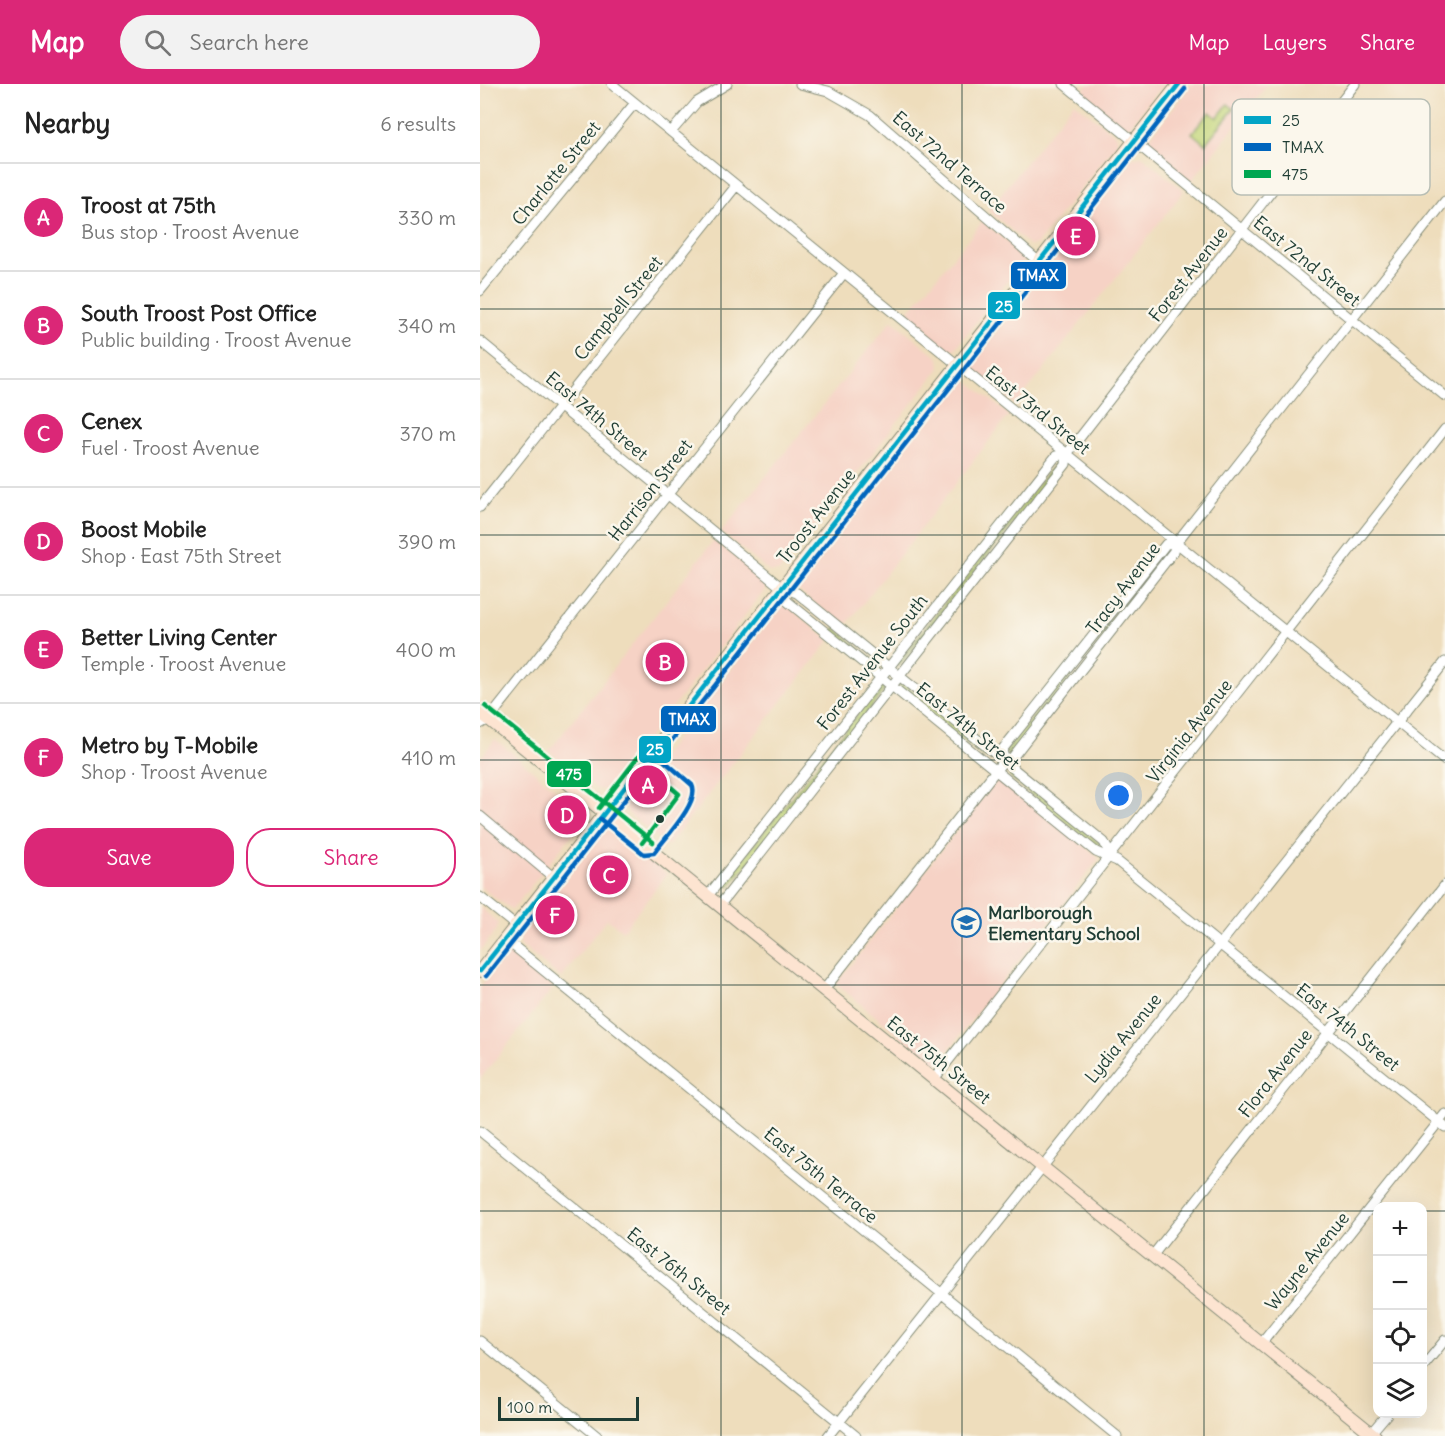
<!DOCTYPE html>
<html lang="en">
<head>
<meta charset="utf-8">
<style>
	:root { --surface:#fff; --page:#f2f2f2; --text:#222; --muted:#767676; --line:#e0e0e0; --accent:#db2777 }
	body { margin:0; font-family:Delius,sans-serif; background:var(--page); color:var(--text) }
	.controls { position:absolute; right:18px; bottom:18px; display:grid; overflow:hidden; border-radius:12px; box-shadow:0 6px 24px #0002 }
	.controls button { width:54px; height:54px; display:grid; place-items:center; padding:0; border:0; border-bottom:2px solid var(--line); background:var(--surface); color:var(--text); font:30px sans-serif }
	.scale { position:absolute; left:18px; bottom:15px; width:141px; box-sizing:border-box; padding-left:6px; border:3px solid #1f3d34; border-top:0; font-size:16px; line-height:21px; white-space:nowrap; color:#1f3d34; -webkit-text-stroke:4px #fbf7ec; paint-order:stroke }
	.you { position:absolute; left:639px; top:712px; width:21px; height:21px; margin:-15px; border:4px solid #fff; border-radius:50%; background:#1a73e8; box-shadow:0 0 0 9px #1a73e833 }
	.badge { display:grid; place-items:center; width:39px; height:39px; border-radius:50%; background:var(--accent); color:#fff; font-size:20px; font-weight:700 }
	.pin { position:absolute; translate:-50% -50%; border:3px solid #fff; box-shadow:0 2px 6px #0006 }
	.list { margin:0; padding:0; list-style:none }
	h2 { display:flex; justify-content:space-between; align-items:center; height:78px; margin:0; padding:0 24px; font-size:26px }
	h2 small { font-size:20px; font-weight:400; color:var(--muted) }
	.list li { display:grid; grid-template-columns:39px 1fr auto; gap:18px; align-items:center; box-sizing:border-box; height:108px; padding:0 24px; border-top:2px solid var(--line) }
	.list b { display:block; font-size:22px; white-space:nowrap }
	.list p { margin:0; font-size:20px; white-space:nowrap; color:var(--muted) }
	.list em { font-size:20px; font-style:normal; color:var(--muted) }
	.actions { display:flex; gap:12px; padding:18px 24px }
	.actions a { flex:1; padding:14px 0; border:2px solid var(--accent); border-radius:24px; text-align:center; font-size:21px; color:var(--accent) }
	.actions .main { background:var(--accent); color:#fff }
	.icon { flex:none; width:33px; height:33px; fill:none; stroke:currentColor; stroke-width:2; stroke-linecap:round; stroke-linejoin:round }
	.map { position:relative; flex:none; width:965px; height:1352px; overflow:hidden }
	header { display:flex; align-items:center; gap:36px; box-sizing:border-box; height:84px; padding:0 30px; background:var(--accent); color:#fff }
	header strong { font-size:28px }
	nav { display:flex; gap:33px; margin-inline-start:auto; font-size:21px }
	.search { width:420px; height:54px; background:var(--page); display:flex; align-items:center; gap:15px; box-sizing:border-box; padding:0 21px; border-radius:33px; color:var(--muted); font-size:22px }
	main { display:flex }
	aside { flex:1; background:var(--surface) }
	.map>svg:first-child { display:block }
	.built { fill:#f6d2c5 }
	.green { fill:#c2d578; stroke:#708956; stroke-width:1.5 }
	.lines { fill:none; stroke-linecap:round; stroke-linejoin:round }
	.minor-casing { stroke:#868d78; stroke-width:11 }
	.secondary-casing { stroke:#868d78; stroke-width:14 }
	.minor { stroke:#fff; stroke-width:9 }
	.secondary { stroke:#fde4d1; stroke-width:12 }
	.bus-1-casing { stroke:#fbf7ec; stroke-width:9 }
	.bus-2-casing { stroke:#fbf7ec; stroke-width:9 }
	.bus-3-casing { stroke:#fbf7ec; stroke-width:9 }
	.bus-1 { stroke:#02a4c6; stroke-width:4.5 }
	.bus-2 { stroke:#0065bd; stroke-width:4.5 }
	.bus-3 { stroke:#00a651; stroke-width:4.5 }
	.grid { fill:none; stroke:#1f3d34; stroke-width:1.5; stroke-opacity:0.55 }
	.bus-dot { fill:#1f3d34; stroke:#fbf7ec; stroke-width:2 }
	.labels { text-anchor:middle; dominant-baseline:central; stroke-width:5; stroke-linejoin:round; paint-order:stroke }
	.street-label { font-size:18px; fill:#1f3d34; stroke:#fbf7ec }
	.poi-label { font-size:18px; font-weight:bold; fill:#1f3d34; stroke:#fbf7ec; text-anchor:start }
	.key { fill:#fbf7ec; stroke:#b9bfb5; stroke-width:1.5 }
	.key-label { font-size:16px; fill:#1f3d34 }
	.line-badge { stroke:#fbf7ec; stroke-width:2 }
	.badge-label { font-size:16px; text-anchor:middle; font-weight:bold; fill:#fff }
</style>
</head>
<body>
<header>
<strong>Map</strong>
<div class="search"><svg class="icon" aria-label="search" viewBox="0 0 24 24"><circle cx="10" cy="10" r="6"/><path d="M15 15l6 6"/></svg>Search here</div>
<nav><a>Map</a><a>Layers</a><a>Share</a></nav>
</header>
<main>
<aside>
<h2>Nearby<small>6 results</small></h2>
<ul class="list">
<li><span class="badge">A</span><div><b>Troost at 75th</b><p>Bus stop · Troost Avenue</p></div><em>330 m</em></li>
<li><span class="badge">B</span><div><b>South Troost Post Office</b><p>Public building · Troost Avenue</p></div><em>340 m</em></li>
<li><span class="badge">C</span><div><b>Cenex</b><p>Fuel · Troost Avenue</p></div><em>370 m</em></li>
<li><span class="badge">D</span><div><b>Boost Mobile</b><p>Shop · East 75th Street</p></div><em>390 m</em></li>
<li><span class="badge">E</span><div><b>Better Living Center</b><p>Temple · Troost Avenue</p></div><em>400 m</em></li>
<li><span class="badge">F</span><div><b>Metro by T-Mobile</b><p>Shop · Troost Avenue</p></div><em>410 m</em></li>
</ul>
<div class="actions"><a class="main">Save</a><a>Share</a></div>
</aside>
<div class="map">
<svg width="965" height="1352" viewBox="0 0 965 1352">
	<rect width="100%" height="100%" fill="#fbf7ec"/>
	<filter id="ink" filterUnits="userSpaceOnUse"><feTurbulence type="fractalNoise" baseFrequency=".0167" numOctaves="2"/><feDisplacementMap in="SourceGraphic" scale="12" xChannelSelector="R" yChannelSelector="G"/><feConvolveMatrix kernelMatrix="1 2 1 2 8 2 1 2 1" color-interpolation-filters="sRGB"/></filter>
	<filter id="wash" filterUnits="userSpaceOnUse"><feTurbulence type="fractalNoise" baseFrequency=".008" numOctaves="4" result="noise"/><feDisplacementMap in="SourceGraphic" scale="24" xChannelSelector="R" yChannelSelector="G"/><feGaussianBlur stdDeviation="1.35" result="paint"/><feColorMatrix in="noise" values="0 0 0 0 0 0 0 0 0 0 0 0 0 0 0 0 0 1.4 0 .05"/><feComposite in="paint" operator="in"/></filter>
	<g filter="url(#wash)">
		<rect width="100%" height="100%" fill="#eeddbc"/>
		<path class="built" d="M608 0H683L650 42 645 44 601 9Z
			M712 0H788L710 99 669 65 666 58Z
			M594 18 637 52V59L557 160 550 162 508 126Z
			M662 72 704 107 536 321 494 287 492 279 652 74Z
			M503 137 540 168 545 175 475 265 468 267 425 232Z
			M412 236 459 274 460 284 299 488H290L241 448Z
			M481 295 487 296 529 331 364 544 318 506 317 499 476 297Z
			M234 456 285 497V506L131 702 124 706 117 705 69 667Z
			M306 521 350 556 188 762 149 730 145 723 147 717 300 522Z
			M15 655 105 730 103 737 32 826 0 803V675Z
			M518 694 617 772 618 776 459 978 454 980 356 900Z
			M128 745 187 790 143 847 127 835 81 894 41 862 39 853 124 747Z
			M0 823 18 839 17 845 0 867Z
			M31 869 74 903 0 995V903L25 871Z"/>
		<path class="green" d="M748 20 754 25 725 60 712 49 730 28 737 34Z
			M576 378 579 382 418 583 416 581Z
			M685 467 688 470 528 672 525 668Z
			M355 544 401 583 400 585 398 586 351 549Z
			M422 598 510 670 509 673 503 672 422 606 419 602Z
			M401 601 405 605 250 802 244 801 249 792Z
			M532 687 620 760 619 762 614 761 532 695 529 691Z"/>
	</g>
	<g filter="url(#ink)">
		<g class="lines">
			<defs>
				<path id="minor" d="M132 0 965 677
					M320 0 348 7 390 31 559 178
					M584 0 965 312
					M191 48 217 18 247 0
					M0 207 155 19
					M0 257 302 504 307 517 616 768 637 777 965 1043
					M587 370 875 0
					M0 423 256 102
					M302 504 317 509 624 758 631 772
					M0 640 9 635 364 189
					M524 676 522 666 686 460 696 459
					M0 732 73 793
					M0 813 36 842
					M227 813 576 372 587 370
					M239 822 586 380 587 370
					M25 855 637 1352
					M343 907 524 676 532 674 694 467 696 459 965 117
					M454 995 965 345
					M0 1047 376 1352
					M673 1171 965 801
					M0 1257 117 1352
					M781 1260 965 1030
					M942 1284 965 1256
					M891 1349 907 1330
					M348 1352 965 578"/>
				<path id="secondary" d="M0 628 895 1352
					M0 887 699 0"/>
			</defs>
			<use href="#minor" class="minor-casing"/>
			<use href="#secondary" class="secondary-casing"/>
			<use href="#minor" class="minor"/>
			<use href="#secondary" class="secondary"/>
			<defs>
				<path id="bus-1" d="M0 887 699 0"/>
				<path id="bus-2" d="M120 735 164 770 174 769C184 755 221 717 212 701L173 667
					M6 892 705 5"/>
				<path id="bus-3" d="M5 622 173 758
					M119 724 162 668
					M162 759 199 710 163 679"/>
			</defs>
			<use href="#bus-1" class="bus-1-casing"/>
			<use href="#bus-2" class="bus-2-casing"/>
			<use href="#bus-3" class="bus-3-casing"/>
			<use href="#bus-1" class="bus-1"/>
			<use href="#bus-2" class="bus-2"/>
			<use href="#bus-3" class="bus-3"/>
		</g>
	</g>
	<path class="grid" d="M241 0V1352M482 0V1352M724 0V1352M0 225H965M0 451H965M0 676H965M0 901H965M0 1127H898M942 1127H965"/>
	<defs>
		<symbol id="school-ring" viewBox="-11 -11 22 22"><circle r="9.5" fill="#fbf7ec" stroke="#1f6fb2" stroke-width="1.5"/><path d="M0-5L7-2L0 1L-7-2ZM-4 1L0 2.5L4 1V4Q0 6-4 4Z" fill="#1f6fb2"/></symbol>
	</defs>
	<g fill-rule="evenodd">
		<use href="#school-ring" x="470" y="822" width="33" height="33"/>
	</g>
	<circle class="bus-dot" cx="180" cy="735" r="5"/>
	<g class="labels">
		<g class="street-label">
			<text transform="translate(470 78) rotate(41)">East 72nd Terrace</text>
			<text transform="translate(76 89) rotate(-51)">Charlotte Street</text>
			<text transform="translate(827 177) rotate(39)">East 72nd Street</text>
			<text transform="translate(708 190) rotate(-52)">Forest Avenue</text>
			<text transform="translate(138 224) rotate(-51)">Campbell Street</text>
			<text transform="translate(558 326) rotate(39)">East 73rd Street</text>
			<text transform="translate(117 332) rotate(40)">East 74th Street</text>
			<text transform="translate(170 406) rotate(-52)">Harrison Street</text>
			<text transform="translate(336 432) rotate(-52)">Troost Avenue</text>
			<text transform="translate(643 504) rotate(-53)">Tracy Avenue</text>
			<text transform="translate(392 578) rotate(-52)">Forest Avenue South</text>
			<text transform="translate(488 642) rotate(39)">East 74th Street</text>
			<text transform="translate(709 647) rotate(-52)">Virginia Avenue</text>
			<text transform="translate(868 943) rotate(39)">East 74th Street</text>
			<text transform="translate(643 954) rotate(-51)">Lydia Avenue</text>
			<text transform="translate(459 976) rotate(39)">East 75th Street</text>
			<text transform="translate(795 989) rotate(-52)">Flora Avenue</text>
			<text transform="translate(341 1091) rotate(39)">East 75th Terrace</text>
			<text transform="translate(827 1177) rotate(-51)">Wayne Avenue</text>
			<text transform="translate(199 1187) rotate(39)">East 76th Street</text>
		</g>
		<g class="poi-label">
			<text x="508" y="828">Marlborough<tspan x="508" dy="21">Elementary School</tspan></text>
		</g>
	</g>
	<rect x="752" y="15" width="198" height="96" rx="9" class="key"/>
	<rect x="764" y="32" width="27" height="8" fill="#02a4c6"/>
	<rect x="764" y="59" width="27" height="8" fill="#0065bd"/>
	<rect x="764" y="86" width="27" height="8" fill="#00a651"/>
	<g class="key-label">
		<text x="802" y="42">25</text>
		<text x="802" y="69">TMAX</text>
		<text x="802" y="96">475</text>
	</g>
	<g class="line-badge">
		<rect x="530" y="177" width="57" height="29" rx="6" fill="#0065bd"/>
		<rect x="507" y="207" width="34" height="29" rx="6" fill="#02a4c6"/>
		<rect x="180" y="621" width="57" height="28" rx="6" fill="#0065bd"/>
		<rect x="158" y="651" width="34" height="29" rx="6" fill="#02a4c6"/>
		<rect x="66" y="676" width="46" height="28" rx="6" fill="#00a651"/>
	</g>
	<g class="badge-label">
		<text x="558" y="197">TMAX</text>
		<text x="524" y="228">25</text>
		<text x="209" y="641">TMAX</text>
		<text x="175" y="671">25</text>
		<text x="89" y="696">475</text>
	</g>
</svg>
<div class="controls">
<button>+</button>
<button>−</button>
<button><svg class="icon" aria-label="locate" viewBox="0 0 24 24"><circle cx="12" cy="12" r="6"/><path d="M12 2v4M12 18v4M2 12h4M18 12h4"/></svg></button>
<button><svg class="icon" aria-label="layers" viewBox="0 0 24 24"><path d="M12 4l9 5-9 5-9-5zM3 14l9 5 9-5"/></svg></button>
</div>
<div class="scale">100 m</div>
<div class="you"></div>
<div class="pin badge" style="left:168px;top:701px">A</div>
<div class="pin badge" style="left:185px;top:578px">B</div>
<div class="pin badge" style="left:129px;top:791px">C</div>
<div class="pin badge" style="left:87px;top:731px">D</div>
<div class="pin badge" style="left:596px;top:152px">E</div>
<div class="pin badge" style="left:75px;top:831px">F</div>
</div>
</main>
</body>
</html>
